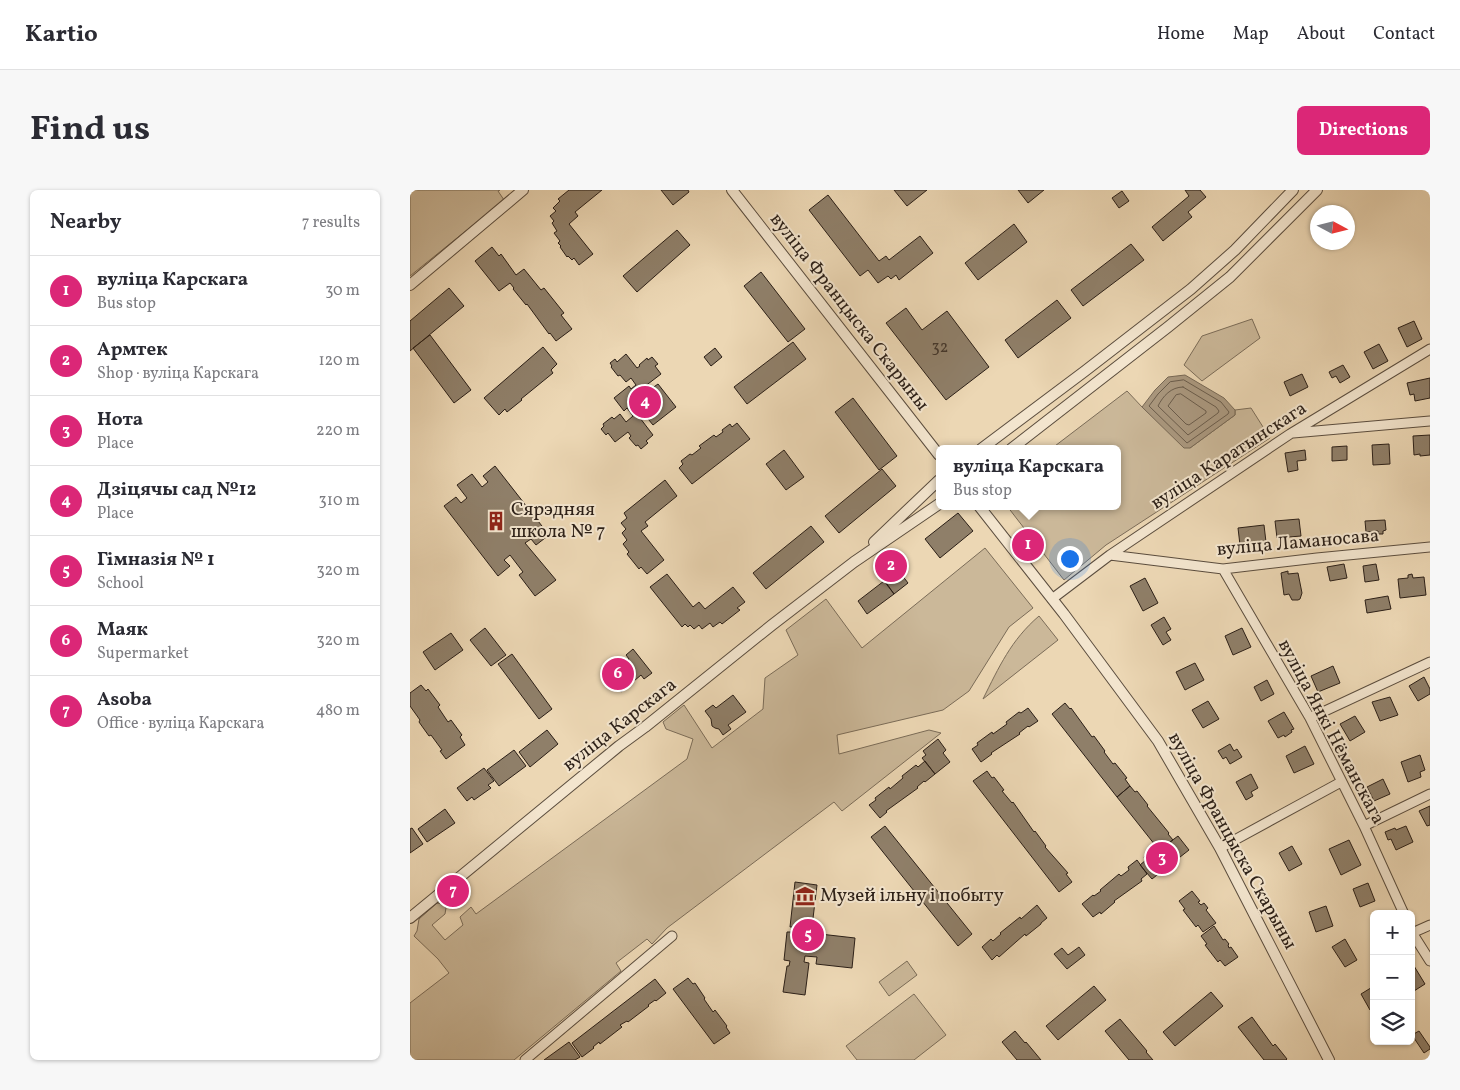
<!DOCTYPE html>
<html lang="en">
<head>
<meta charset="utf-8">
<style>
	:root { --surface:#fff; --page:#f7f7f7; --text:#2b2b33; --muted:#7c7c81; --line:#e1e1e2; --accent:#db2777 }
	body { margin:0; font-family:Vollkorn,serif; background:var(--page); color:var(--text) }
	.controls { position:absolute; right:15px; bottom:15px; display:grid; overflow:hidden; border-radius:8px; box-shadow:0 1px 4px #0004 }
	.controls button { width:45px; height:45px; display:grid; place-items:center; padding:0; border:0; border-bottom:1px solid var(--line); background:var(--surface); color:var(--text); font:25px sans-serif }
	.compass { position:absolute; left:900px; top:15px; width:45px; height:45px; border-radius:50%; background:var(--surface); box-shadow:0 1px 4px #0004; rotate:97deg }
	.you { position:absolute; left:659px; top:368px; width:18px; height:18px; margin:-12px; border:4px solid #fff; border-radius:50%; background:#1a73e8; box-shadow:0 0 0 8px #1a73e833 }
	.badge { display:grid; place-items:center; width:32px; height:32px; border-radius:50%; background:var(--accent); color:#fff; font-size:16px; font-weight:700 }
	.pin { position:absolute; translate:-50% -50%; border:2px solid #fff; box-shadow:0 1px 5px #0006 }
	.popup { position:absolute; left:526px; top:255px; width:185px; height:65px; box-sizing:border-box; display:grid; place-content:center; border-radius:8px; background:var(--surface); filter:drop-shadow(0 1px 4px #0005); font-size:16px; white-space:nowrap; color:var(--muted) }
	.popup b { font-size:19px; color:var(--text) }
	.popup::after { content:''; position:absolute; left:50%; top:100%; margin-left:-10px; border:10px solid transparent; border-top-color:var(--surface) }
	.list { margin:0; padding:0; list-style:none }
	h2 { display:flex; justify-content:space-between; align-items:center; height:65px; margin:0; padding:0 20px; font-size:21px }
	h2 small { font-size:16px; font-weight:400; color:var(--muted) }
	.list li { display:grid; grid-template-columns:32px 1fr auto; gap:15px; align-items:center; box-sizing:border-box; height:70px; padding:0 20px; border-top:1px solid var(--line) }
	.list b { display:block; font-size:19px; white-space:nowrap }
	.list p { margin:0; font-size:16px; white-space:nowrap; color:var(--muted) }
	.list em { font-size:16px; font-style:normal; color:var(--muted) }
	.icon { flex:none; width:28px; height:28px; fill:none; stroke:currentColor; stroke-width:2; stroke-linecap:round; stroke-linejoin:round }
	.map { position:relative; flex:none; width:1020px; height:870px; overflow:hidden; border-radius:8px }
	header { display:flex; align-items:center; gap:30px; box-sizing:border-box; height:70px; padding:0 25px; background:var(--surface); border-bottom:1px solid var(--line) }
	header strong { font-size:24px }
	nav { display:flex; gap:28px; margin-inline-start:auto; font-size:18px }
	.intro { display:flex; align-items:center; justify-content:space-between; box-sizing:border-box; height:120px; padding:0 30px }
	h1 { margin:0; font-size:35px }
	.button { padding:12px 22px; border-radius:8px; background:var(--accent); color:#fff; font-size:18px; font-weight:700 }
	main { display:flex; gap:30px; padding:0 30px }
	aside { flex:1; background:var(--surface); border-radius:8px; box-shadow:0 1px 4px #0004 }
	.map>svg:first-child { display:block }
	.green { fill:#cbb899; stroke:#7b6c58 }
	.water { fill:#aa987f; stroke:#776855 }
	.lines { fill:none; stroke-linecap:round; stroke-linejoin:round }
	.shore { stroke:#6a5c4b; stroke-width:1 }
	.building { fill:#8f7f69; stroke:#2b1f17 }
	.minor-casing { stroke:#5b4d3e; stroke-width:11 }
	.tertiary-casing { stroke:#5b4d3e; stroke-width:12 }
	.minor { stroke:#f3e5ce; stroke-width:9 }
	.tertiary { stroke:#f3e5ce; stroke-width:10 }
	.labels { text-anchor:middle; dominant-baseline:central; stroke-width:4; stroke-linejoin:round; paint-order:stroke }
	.number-label { font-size:16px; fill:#44372c }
	.street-label { font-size:19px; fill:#2b1f17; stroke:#f3e5ce }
	.poi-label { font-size:19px; fill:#2b1f17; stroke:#f3e5ce; text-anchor:start }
</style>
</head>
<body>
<header>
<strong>Kartio</strong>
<nav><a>Home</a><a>Map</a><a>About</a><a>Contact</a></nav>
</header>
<div class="intro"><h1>Find us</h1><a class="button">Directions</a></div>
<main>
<aside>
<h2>Nearby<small>7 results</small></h2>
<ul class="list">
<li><span class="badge">1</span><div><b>вуліца Карскага</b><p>Bus stop</p></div><em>30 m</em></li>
<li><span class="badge">2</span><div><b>Армтек</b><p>Shop · вуліца Карскага</p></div><em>120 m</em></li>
<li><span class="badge">3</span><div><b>Нота</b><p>Place</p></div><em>220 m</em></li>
<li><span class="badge">4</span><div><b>Дзіцячы сад №12</b><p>Place</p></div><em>310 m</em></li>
<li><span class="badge">5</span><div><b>Гімназія № 1</b><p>School</p></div><em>320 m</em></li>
<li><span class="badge">6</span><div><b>Маяк</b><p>Supermarket</p></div><em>320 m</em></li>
<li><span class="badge">7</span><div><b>Asoba</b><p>Office · вуліца Карскага</p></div><em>480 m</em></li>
</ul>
</aside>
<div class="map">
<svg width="1020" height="870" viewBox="0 0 1020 870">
	<rect width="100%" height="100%" fill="#ecd7b4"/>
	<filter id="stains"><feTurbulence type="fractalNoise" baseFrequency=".004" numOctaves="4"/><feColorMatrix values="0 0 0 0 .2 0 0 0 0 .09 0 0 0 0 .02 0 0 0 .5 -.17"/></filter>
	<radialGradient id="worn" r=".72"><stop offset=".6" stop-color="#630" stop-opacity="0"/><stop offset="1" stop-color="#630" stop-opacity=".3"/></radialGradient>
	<path class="green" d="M0 0H90L88 1 94 10 0 86Z
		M842 129 850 148 792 191 774 175 792 146Z
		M717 201 732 217 780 258 825 225V220L841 218 860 248 696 355 654 390 597 316H707V259H641Z
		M575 358 623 418 599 437 559 501 533 520 427 545 429 564 519 540 531 543 432 621 424 612 257 738 242 754 237 749 206 773 211 781 104 870H0V813L39 783 28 769 4 746 7 741 9 729 27 713 33 714 36 718 35 724 22 735 35 750 53 735 50 727 61 717 66 724 277 569 283 549 256 539 253 532 274 515 302 558 353 519 355 488 388 465 376 440 416 409 452 458Z
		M629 426 648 450 573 509C589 477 601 450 629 426Z
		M497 771 507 785 479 806 469 792Z
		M504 804 536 845 504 870H447L436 856Z"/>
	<path class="water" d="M775 185 814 208 825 220V225L780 258H774L732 217 745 200 758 187Z"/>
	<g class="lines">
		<path class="shore" d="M774 190 811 212 819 222 818 224 777 253 739 216 748 204 760 192Z
			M773 197 806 217 809 221 808 223 778 245 748 216C753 206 761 197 773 197Z
			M771 204 796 221V223L779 235 776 234 758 216 766 205Z"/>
	</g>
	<path class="building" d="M159 0H192L165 22 168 26 159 34 183 64 169 75 164 68 162 70 158 66 157 67 150 57 151 56 148 53 150 51 144 43 147 41 142 33 144 31 140 26 146 21 143 18 150 11 148 9Z
		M251 0H278L279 2 263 15Z
		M484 0H517L497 16Z
		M608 0H634L618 13Z
		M775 0H790L796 7 778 22 782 27 753 51 742 37 779 6Z
		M712 1 719 11 709 18 702 8Z
		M418 5 469 71 476 66 479 70 510 46 523 63 489 90 486 85 481 89 478 86 468 93 458 80 450 86 399 20Z
		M604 34 617 52 568 90 555 73Z
		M267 40 280 55 227 102 213 86Z
		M721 54 734 70 673 116 661 100Z
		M82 57 89 66 91 64 106 85 114 79 131 100 134 98 154 123 151 125 162 139 146 151 140 143 139 144 117 114 116 115 103 99 104 98 100 93 89 101 65 71Z
		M351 82 395 139 378 152 334 96Z
		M39 98 54 116 0 161V131Z
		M647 110 661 128 608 168 595 150Z
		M496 118 512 140 537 121 579 177 536 210 476 133Z
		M1004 131 1012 149 997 157 988 138Z
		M20 145 61 200 44 213 3 158Z
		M383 152 396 169 337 214 324 197Z
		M969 154 978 171 963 179 954 162Z
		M133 157 147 174 141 180 143 183 111 209 112 210 97 222 95 219 89 225 74 208Z
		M305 158 312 167 301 176 294 167Z
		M216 164 227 178 230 176 229 175 237 168 238 170 242 167 248 174 245 176 251 184 234 197 238 201 248 194 266 217 243 235 234 224 230 228 243 245 236 251 238 253 231 259 228 255 226 256 219 248 221 246 218 242 205 252 198 243 196 245 191 239 194 236 193 234 202 227 204 229 210 224 216 232 223 226 217 218 214 221 204 208 219 196 221 199 226 195 221 188 216 192 210 185 208 186 201 177 202 176 200 173 205 169 207 172Z
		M933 175 940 187 930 193 926 186 922 188 919 182Z
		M892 184 898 197 880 206 874 192Z
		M1020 188V208L1005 211 1004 204 1000 205 997 193Z
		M443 208 487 266 469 280 425 222Z
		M327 233 340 249 282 294 269 278 273 274 271 271 280 264 282 265 291 258 289 256 304 245 306 247 313 242 312 240 320 234 322 237Z
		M1020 245V265L1010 266V264L1004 265 1003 246Z
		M979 254 980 274 963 275 962 255Z
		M937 256V270L922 271V257Z
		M374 260 394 287 376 300 356 274Z
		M895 260 896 270 887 271 888 280 878 282 875 263Z
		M85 276 139 345 126 355 121 349 115 353 146 390 125 406 109 385 113 382 100 365 94 370 100 376 88 386 34 316 46 307 51 313 57 308 47 295 62 284 72 297 78 292 73 286Z
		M472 279 486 296 429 343 415 326Z
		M255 290 267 306 235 332 238 336 231 341 254 370 237 384 231 377 229 379 217 364 219 362 213 354 217 350 212 343 216 339 211 333 217 328 214 323Z
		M548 323 563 341 530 368 515 349Z
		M889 329 891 346 867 348 865 331Z
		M975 330 976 340 973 341V344H968V341L956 342 955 331Z
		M854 335 856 352 830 355 828 338Z
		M401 336 414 352 356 399 343 383Z
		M482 372 498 393 484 404 470 384 474 381 473 379Z
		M934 374 937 388 920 391 917 377Z
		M966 374 969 390 955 392 953 376Z
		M878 381V384L888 383 892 403 890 409 888 410H882L879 404 874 405 871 383Z
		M257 384 283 417 289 412 295 419 323 397 335 412 327 418 330 420 312 434 310 432 303 437 300 433 292 439 289 435 284 439 280 435 278 437 275 434 272 437 240 397Z
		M1002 384 1003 388 1014 387 1016 405 990 408 988 389 998 388V385Z
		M735 388 748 413 733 421 720 396Z
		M474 391 484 404 457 424 448 411Z
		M978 406 981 419 957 423 955 410Z
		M754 427 761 439 756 442 761 450 753 455 741 435Z
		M75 438 96 465 81 476 60 450Z
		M832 438 841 457 823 465 815 446Z
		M41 443 53 460 25 480 13 462Z
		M223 459 242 483 234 489 231 485 211 502 198 487 219 469 216 465Z
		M102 464 142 519 129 529 88 474Z
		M785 473 794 490 775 500 766 482Z
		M923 476 930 493 908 502 901 486Z
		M1014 487 1020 499V504L1008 511 999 496Z
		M857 490 864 504 851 511 844 497Z
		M11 495 16 501 18 499 30 515 28 517 38 532 41 530 52 545 50 547 55 555 36 569 30 561 32 560 21 545 19 546 9 532 10 530 0 516V503Z
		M323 505 336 522 318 535 321 539 313 545 309 539 305 538 302 536 301 529 295 521 303 515 306 518Z
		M980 507 988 525 970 531 962 512Z
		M798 511 809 529 793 538 782 520Z
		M655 513 660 519 661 518 682 547 684 546 695 561 694 562 703 574 705 573 717 588 715 589 720 596 707 607 642 524Z
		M618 518 628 531 619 537 618 536 609 543 610 544 581 563 582 564 571 572 562 559 568 555 567 553 582 542 583 544 597 534 596 532 609 522 611 523Z
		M874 522 884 539 881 540 882 542 875 547 874 545 868 548 858 531Z
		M945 526 955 542 940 551 930 534Z
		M137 540 148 554 120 577 109 562Z
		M528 549 536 560 533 563 540 572 525 584 512 568 516 565 513 561Z
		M820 554 824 561 827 559 832 567 820 574 816 567 813 569 808 561Z
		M895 556 904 574 884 583 876 566Z
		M104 560 116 576 89 596 77 580Z
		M1010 565 1015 580 1010 582 1011 587 998 592 991 572Z
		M515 571 525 584 515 592 514 591 507 597 508 598 476 621 477 622 470 628 459 615 466 610 465 608 479 597 480 599 493 588 492 586 506 575 508 577Z
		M74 578 84 591 78 595 81 598 64 610 62 607 57 611 47 598Z
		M577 581 582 588 584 587 594 600 592 601 602 613 603 612 624 642 625 641 636 656 635 657 658 683 656 684 662 692 649 702 563 591Z
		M841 584 848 598 841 602 843 606 836 610 826 592Z
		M973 589 980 604 964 611 957 597Z
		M720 596 725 602 727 601 738 615 737 616 759 643 758 644 763 650 749 660 707 607Z
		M1020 616V635L1017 636 1009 621Z
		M35 619 45 633 17 652 8 639Z
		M475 636 562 744 548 756 461 647Z
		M996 636 1003 652 986 660 981 649 978 650 975 642 985 638 986 640Z
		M2 638 13 654 0 663V639Z
		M768 646 779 660 742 689 730 675 736 670 734 667 742 661 744 664Z
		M939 650 951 675 931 685 919 659Z
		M882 656 892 674 879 681 869 663Z
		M727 670 737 684 731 689 732 691 704 711 705 712 691 724 690 722 683 727 672 714 683 705 684 706 691 701 690 700 709 684 711 686 719 680 718 677Z
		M385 692 407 695 401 745H397V751L409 752 410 744 445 748 442 778 406 774 407 767 395 766 394 772 399 773 395 805 373 802 377 776H379L380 771 374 770 377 742H383V737H380Z
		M958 693 965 711 950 717 943 699Z
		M782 701 790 711 788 712 791 715 794 713 798 718 796 720 806 733 793 742 788 735 786 737 773 720 775 719 769 711Z
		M627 715 637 728 631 733V734L616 746 615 744 589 767 587 765 582 770 572 757 581 749 583 751 591 744 590 743 610 727 611 729Z
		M916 716 923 736 906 742 899 722Z
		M804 736 813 750 815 749 819 754 818 755 819 758 821 757 828 767 815 776 810 770 808 772 795 755 797 754 791 746Z
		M935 749 947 770 935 777 922 757Z
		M669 757 675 765 657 779 644 764 652 758 658 765Z
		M1004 776 1015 794 1004 801 1003 797 1001 798V777Z
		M278 788 283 794 285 793 295 808 294 809 303 822 305 820 317 836 316 837 320 843 304 854 263 799Z
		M245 789 256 803 246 811 245 810 238 815 239 816 218 832 217 831 210 835 212 837 190 854 189 852 183 857 184 858 172 867 162 853Z
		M684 796 696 810 648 850 636 836Z
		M964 796V818L960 820 951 804Z
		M801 802 813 816 765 856 753 842Z
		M842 827 863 856 865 854 877 869 876 870H854L828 837Z
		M710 829 737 861 736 862 743 870H719L695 841Z
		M605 841 615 853 616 852 631 870H607L592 852Z
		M1009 841 1020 857V859L1014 863 1002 845Z
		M159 852 170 867 165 870H134Z"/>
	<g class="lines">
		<defs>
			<path id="minor" d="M883 243 1020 231
				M700 365 813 379 907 368 1020 357
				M813 379 900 528 954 636 994 724
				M642 409 700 365 880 244 1020 159
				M900 528 1020 472
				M954 636 1020 604
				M810 658 931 592
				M1001 741 1020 771
				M1002 743 1020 735
				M115 870 262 746"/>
			<path id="tertiary" d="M322 0 529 265
				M0 95 113 0
				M571 259 675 181 781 99 825 60 883 0
				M601 259 758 137 820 87 907 0
				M569 316 654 424 748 551 810 658 919 870
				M464 352 529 290
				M0 728 209 556 235 537 362 435 444 372 529 314"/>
		</defs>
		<use href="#minor" class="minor-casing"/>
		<use href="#tertiary" class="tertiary-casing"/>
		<use href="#minor" class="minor"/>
		<use href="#tertiary" class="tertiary"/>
	</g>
	<defs>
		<symbol id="building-bare" viewBox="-9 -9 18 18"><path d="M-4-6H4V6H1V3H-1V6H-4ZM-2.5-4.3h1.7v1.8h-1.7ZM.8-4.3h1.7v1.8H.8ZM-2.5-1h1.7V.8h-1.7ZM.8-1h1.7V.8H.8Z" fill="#8f2418" stroke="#f3e5ce" stroke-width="2.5" paint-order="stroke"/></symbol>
		<symbol id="museum-bare" viewBox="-9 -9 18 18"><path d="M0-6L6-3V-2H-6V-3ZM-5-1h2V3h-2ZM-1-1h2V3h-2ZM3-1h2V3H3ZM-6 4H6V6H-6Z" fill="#8f2418" stroke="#f3e5ce" stroke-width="2.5" paint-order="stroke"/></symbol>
	</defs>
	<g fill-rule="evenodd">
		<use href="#building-bare" x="72" y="317" width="28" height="28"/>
		<use href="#museum-bare" x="381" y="692" width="28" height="28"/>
	</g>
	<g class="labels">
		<g class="number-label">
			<text x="530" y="158">32</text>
		</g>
		<g class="street-label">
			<text transform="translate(439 122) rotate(52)">вуліца Францыска Скарыны</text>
			<text transform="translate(819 266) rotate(-33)">вуліца Каратынскага</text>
			<text transform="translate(888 353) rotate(-5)">вуліца Ламаносава</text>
			<text transform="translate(210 535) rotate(-38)">вуліца Карскага</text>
			<text transform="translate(921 542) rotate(62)">вуліца Янкі Нёманскага</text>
			<text transform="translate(822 651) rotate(61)">вуліца Францыска Скарыны</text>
		</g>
		<g class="poi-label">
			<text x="101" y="320">Сярэдняя<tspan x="101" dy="22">школа № 7</tspan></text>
			<text x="410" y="706">Музей ільну і побыту</text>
		</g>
	</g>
	<rect width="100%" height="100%" filter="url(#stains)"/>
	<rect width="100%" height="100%" fill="url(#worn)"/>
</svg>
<div class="controls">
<button>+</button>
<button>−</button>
<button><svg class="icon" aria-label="layers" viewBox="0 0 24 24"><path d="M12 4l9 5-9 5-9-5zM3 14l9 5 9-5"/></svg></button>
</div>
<svg class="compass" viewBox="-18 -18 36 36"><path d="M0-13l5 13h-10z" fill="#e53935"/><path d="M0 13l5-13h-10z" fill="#7c7c81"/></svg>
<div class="you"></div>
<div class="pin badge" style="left:618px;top:355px">1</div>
<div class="popup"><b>вуліца Карскага</b>Bus stop</div>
<div class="pin badge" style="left:481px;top:376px">2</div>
<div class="pin badge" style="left:752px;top:668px">3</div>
<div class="pin badge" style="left:235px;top:212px">4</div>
<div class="pin badge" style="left:398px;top:745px">5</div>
<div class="pin badge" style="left:208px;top:484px">6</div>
<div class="pin badge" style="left:43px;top:701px">7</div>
</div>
</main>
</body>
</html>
